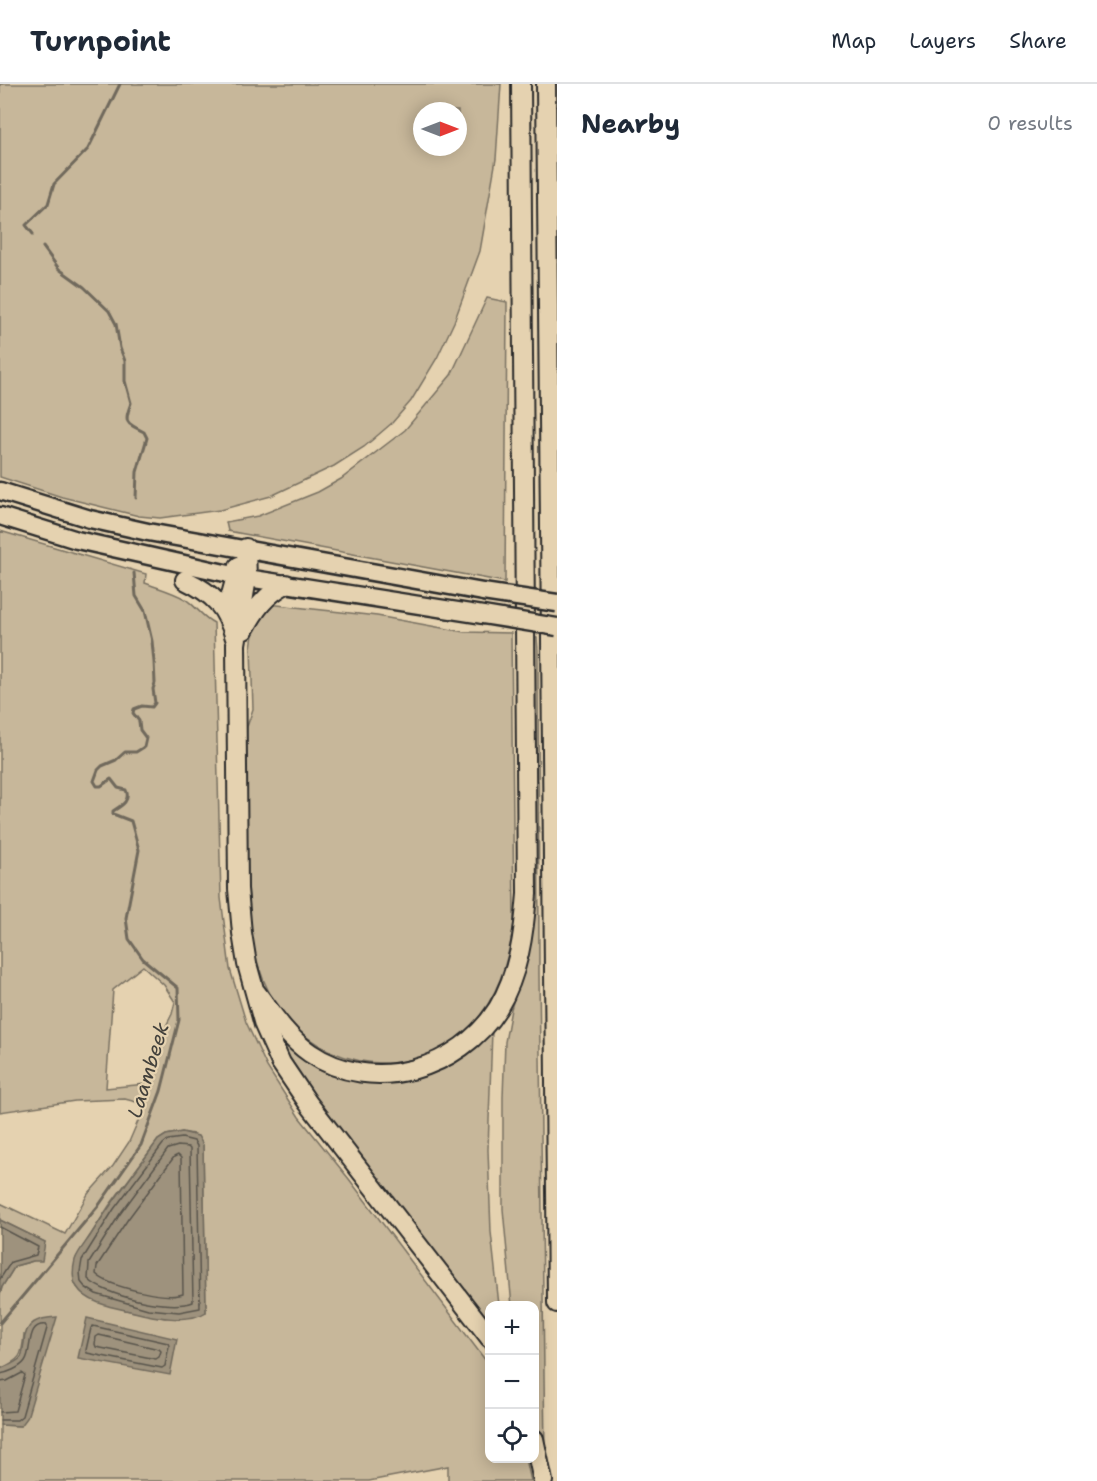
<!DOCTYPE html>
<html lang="en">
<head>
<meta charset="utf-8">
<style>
	:root { --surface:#fff; --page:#f6f6f7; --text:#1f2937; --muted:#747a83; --line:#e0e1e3 }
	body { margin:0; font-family:"Shantell Sans",sans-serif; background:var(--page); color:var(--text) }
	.controls { position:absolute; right:18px; bottom:18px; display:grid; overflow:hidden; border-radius:12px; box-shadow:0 3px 15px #0003 }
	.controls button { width:54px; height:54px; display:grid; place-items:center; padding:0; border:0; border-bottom:2px solid var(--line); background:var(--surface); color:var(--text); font:30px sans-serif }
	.compass { position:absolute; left:413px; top:18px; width:54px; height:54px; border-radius:50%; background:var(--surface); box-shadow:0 3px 15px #0003; rotate:90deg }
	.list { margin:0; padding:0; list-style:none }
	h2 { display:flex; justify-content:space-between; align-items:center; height:78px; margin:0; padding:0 24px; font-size:26px }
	h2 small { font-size:20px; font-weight:400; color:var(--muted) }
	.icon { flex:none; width:33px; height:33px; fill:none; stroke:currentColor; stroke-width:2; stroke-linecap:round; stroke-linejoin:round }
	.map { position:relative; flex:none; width:557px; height:1397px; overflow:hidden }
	header { display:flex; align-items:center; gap:36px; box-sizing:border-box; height:84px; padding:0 30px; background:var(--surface); border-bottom:2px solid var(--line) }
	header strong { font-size:28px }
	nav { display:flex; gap:33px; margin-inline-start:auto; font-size:21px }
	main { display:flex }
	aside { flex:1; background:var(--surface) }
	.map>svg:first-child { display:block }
	.green { fill:#c7b79a; stroke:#797162; stroke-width:1.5; fill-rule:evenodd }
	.water { fill:#9e927d; stroke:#70695c; stroke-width:1.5 }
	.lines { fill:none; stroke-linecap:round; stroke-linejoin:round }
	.shore { stroke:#59544c; stroke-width:1.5 }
	.stream { stroke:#70695c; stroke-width:3 }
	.trunk-casing { stroke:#2b2b2b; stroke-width:21 }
	.motorway-casing { stroke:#2b2b2b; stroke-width:22 }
	.trunk { stroke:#e5d2b0; stroke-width:16 }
	.motorway { stroke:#e5d2b0; stroke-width:18 }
	.trunk-bridge-casing { stroke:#2b2b2b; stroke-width:21; stroke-linecap:butt }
	.trunk-bridge { stroke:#e5d2b0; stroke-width:16 }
	.labels { text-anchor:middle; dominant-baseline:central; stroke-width:4.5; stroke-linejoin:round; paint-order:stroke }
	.water-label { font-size:20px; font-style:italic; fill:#42403b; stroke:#e5d2b0 }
</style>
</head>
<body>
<header>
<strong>Turnpoint</strong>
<nav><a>Map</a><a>Layers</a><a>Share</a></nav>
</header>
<main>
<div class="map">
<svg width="557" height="1397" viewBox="0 0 557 1397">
	<rect width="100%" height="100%" fill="#e5d2b0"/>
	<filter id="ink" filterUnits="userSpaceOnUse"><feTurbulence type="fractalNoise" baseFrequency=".0167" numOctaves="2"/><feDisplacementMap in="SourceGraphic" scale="12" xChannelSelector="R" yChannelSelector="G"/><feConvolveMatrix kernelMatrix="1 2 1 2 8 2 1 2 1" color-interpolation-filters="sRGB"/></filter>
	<g filter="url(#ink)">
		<path class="green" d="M0 0H501L496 75 480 167 454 238 437 274 411 317 392 339 364 363 334 382 271 412 220 426 160 434 139 432 62 413 0 393ZM422 27H458V63H422Z
			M487 214 507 218 505 498 228 447 226 438 258 432 318 408 341 395 405 346 451 291Z
			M0 447 146 490 145 499C158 504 173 508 185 515 196 522 203 534 214 539L221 814 230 885 246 938 267 983 299 1033 349 1095 489 1281 490 1374 526 1375 531 1397H448V1382L369 1397H0V1341L21 1342 24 1250C22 1273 21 1275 0 1285V1211L2 1203 15 1182 33 1177 45 1158 0 1136V1119L65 1150 88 1110 113 1082 129 1058 142 1028 140 1019 125 1015 75 1017 0 1028ZM143 882 164 901 175 918 172 930 161 952 146 1000 106 1004 113 906ZM182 1048 193 1050 203 1061 206 1228 165 1234 126 1226 88 1212 77 1203 74 1196 76 1174 109 1122 158 1056 166 1051Z
			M268 520 377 532 464 548 511 549 514 839C508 878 498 916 468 945 406 1004 307 983 269 908 247 866 249 816 247 770 247 728 246 686 247 643L253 625 251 564 254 544Z
			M530 553 537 554 538 566 539 891 545 1371 542 1370 535 1342 534 1222H512L503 1125V1013L505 958 511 925 523 884Z
			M270 941 296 968 392 995 492 946 488 1066 491 1148 499 1221 490 1222 489 1247 311 1014Z"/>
		<path class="water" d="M182 1048 198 1052 203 1061 206 1228C189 1240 153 1233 134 1228 117 1224 87 1220 77 1203 72 1196 73 1184 75 1176 78 1167 87 1157 92 1149 112 1117 136 1087 158 1056L166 1051Z
			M0 1136 45 1158 42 1177H33L15 1182 2 1203 0 1211Z
			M57 1233 27 1334 21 1342 0 1341V1285C6 1282 17 1279 21 1273 23 1269 23 1263 24 1259 25 1238 38 1234 57 1233Z
			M87 1234 177 1255 170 1291 78 1274Z"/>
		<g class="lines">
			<path class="shore" d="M182 1054 194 1057 197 1062 200 1224 179 1228 148 1225 96 1210 85 1203 81 1198 80 1188 82 1176 114 1125 163 1060 168 1056Z
				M178 1062 188 1063 190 1065 193 1218C170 1227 105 1212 88 1195L89 1179 120 1130 168 1065Z
				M178 1071 181 1074 183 1210C167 1216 109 1203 96 1190L97 1182 128 1135 174 1073Z
				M0 1143 38 1163 36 1171 11 1178 0 1195
				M93 1242 168 1259 169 1262 165 1282 162 1284 87 1269 86 1266 91 1244Z
				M99 1251 159 1265 161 1267 159 1273 156 1275 96 1263 95 1260 96 1253Z
				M0 1290C7 1289 20 1284 25 1277 33 1266 25 1238 47 1241V1244L22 1332 17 1336H0
				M0 1298 7 1297 22 1289 25 1291 15 1327 0 1328"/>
			<path class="stream" d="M33 150 26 141 48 120 54 100 88 65 120 0
				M43 163 59 185 84 203 109 227 116 240 120 264 125 277V297L131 319C124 338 125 339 144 348L147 354 137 388 136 414
				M0 1239 99 1121 141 1061 161 1007 179 936 178 904 143 875 129 855 126 834 139 766 131 737 113 730V727C121 722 131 717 126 706L118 704 111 695 101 702H97L94 697 98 686 102 682 116 676 125 668H136L144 663 146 654 140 646 139 637 133 629 134 625 142 622 152 623 155 619 153 605 155 599 154 578 152 557 145 527 136 512 134 489"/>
			<defs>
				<path id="trunk" d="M0 407 90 435 148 448 483 508
					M0 432 77 456 247 494 483 531"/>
				<path id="motorway" d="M546 0 557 1219
					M246 464 247 494 236 560 238 805 242 849 247 880 264 941 281 979 308 1019 490 1254
					M185 496C214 510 226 523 235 554
					M229 532 231 511 239 482
					M244 546C255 526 265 511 286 500
					M256 908C272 930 288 954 310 969 373 1012 460 985 498 924 519 889 524 849 527 810L521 0
					M534 1355 543 1397"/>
			</defs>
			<use href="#trunk" class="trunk-casing"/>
			<use href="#motorway" class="motorway-casing"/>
			<use href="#trunk" class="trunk"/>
			<use href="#motorway" class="motorway"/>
			<defs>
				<path id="trunk-bridge" d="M483 508 557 519
					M483 531 557 543"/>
			</defs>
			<use href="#trunk-bridge" class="trunk-bridge-casing"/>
			<use href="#trunk-bridge" class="trunk-bridge"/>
		</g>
	</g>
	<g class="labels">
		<g class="water-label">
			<text transform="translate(148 986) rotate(-73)">Laambeek</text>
		</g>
	</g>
</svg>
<div class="controls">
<button>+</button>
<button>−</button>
<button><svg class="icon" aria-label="locate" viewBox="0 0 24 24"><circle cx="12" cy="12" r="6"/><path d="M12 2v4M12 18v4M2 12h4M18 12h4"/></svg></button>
</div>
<svg class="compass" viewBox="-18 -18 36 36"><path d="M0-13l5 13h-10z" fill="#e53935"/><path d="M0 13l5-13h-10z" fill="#747a83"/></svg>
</div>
<aside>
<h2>Nearby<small>0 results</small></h2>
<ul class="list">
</ul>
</aside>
</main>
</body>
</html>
